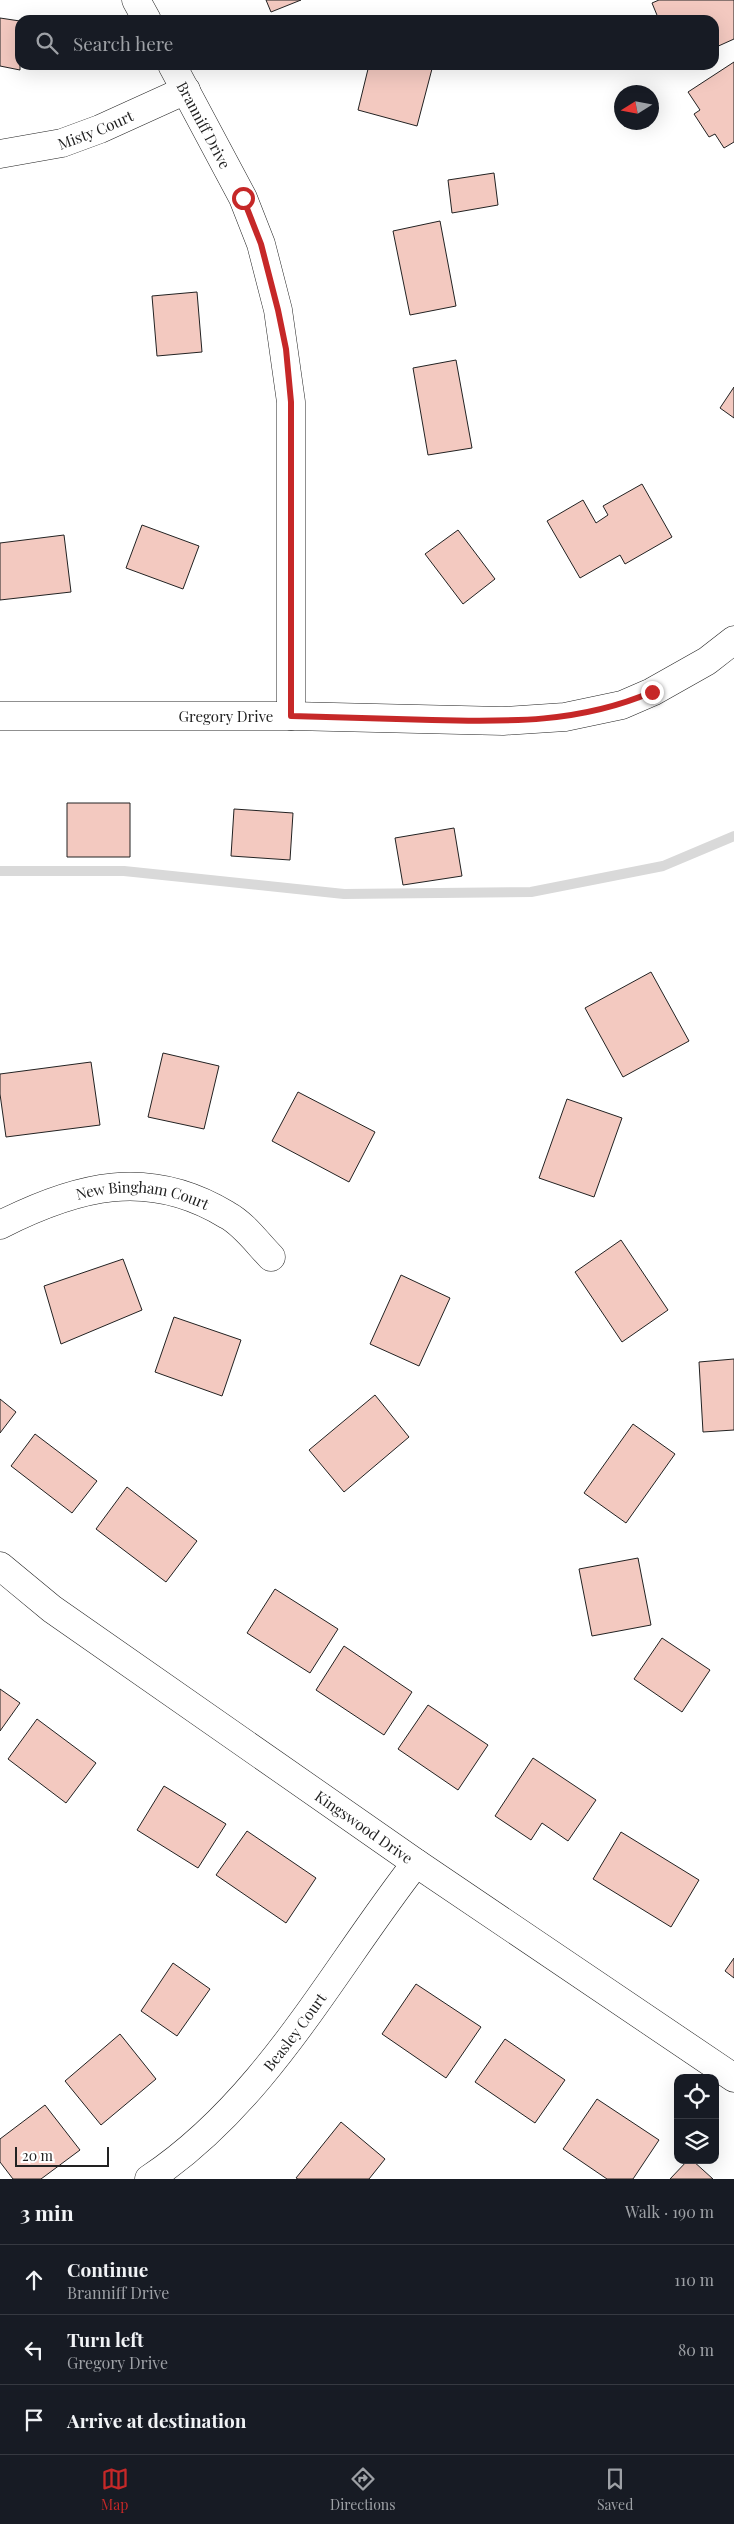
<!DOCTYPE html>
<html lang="en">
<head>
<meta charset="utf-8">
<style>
	:root { --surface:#171b24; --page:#20242c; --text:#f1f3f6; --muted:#9ea1a6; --line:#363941; --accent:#c62828 }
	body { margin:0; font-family:"Playfair Display",serif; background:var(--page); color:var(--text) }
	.controls { position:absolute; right:15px; bottom:15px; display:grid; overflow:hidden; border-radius:10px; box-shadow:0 5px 20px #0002 }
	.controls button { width:45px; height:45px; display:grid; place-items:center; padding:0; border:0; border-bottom:1px solid var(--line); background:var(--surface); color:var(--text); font:25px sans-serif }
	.compass { position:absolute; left:614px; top:85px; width:45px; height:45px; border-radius:50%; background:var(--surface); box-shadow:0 5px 20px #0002; rotate:259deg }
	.scale { position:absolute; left:15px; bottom:12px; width:94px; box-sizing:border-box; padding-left:5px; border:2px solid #222; border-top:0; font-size:14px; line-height:18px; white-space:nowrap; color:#222; -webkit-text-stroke:4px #fff; paint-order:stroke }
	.stop { position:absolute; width:15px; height:15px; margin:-11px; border:4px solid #c62828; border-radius:50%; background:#fff }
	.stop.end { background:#c62828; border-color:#fff; box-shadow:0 1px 5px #0008 }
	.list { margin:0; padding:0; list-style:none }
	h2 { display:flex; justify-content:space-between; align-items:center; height:65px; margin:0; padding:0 20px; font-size:21px }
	h2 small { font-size:16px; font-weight:400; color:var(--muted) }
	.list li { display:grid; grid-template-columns:32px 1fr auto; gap:15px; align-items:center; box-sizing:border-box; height:70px; padding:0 20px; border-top:1px solid var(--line) }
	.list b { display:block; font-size:19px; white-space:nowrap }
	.list p { margin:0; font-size:16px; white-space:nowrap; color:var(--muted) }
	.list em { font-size:16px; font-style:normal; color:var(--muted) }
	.icon { flex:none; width:28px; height:28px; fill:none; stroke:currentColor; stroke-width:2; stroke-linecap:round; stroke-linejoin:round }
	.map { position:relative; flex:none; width:734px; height:2179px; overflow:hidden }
	.search { position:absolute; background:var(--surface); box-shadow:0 5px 20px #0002; left:15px; right:15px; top:15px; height:55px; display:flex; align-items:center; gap:12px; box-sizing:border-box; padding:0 18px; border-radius:15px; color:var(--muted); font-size:19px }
	.sheet { height:275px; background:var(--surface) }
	nav { display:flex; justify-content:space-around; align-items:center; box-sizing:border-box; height:70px; border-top:1px solid var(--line); background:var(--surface); font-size:14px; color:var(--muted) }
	nav a { display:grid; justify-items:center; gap:2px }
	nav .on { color:var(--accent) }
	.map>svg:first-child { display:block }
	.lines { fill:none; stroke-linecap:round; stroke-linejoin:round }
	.stream { stroke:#d9d9d9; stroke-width:10 }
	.building { fill:#f3c9c0; stroke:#222 }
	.minor-casing { stroke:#222; stroke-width:29 }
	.minor { stroke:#fff; stroke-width:28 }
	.route { stroke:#c62828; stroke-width:6 }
	.labels { text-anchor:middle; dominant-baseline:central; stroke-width:4; stroke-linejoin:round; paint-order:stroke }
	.street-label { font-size:15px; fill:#222; stroke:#fff }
</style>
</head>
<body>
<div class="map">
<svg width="734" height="2179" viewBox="0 0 734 2179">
	<rect width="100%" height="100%" fill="#fff"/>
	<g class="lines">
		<path class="stream" d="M0 871H124L344 894 531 892 663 866 734 836"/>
	</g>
	<path class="building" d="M266 0H301L271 12Z
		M659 0H734V39L714 48V20H659L652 3Z
		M0 18 20 21V70L0 66Z
		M734 62V142L724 148 715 134 709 137 694 114 700 110 688 92Z
		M369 65H433L417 126 358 110Z
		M494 173 498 205 452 213 448 180Z
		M440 221 456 306 410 315 393 231Z
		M197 292 202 352 157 356 152 296Z
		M456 360 472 448 428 455 413 368Z
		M734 387V418L720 408Z
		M642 484 672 537 625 564 620 555 580 578 547 521 583 500 596 523 608 515 603 506Z
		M142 525 199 546 183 589 126 568Z
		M458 530 495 579 463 604 425 554Z
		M64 535 71 592 0 600V543Z
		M67 803H130V857H67Z
		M234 809 293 813 290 860 231 856Z
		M454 828 462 876 403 885 395 838Z
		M651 972 689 1041 623 1077 585 1008Z
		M163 1053 219 1066 204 1129 148 1117Z
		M91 1062 100 1125 6 1137 0 1094V1074Z
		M298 1092 375 1132 349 1182 272 1141Z
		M567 1099 622 1118 594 1197 539 1178Z
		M621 1240 668 1310 622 1342 575 1272Z
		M123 1259 142 1310 61 1344 44 1286Z
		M401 1275 450 1298 419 1366 370 1344Z
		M174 1317 241 1340 222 1396 155 1372Z
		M734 1359V1430L703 1432 699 1362Z
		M375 1395 409 1437 344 1492 309 1450Z
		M0 1399 16 1412 0 1433Z
		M633 1424 675 1454 626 1523 584 1493Z
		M35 1434 97 1481 72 1513 11 1466Z
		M127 1487 197 1541 166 1582 96 1529Z
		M638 1558 651 1625 592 1636 579 1569Z
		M275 1589 338 1629 310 1673 247 1633Z
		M662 1638 710 1670 682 1712 634 1679Z
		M344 1646 412 1692 384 1735 316 1690Z
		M0 1689 20 1703 0 1731Z
		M428 1705 488 1745 458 1790 398 1749Z
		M37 1719 96 1763 66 1803 8 1759Z
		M533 1758 596 1800 568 1841 542 1823 531 1840 495 1816Z
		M164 1786 226 1824 198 1868 137 1830Z
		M247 1831 316 1878 286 1923 216 1875Z
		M621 1832 699 1880 671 1927 593 1879Z
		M734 1958V1978L725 1971Z
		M173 1963 210 1989 177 2036 141 2011Z
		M416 1984 481 2027 446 2078 382 2034Z
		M120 2034 156 2079 101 2125 65 2081Z
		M505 2039 565 2080 535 2123 475 2082Z
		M597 2099 659 2140 633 2179H607L563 2149Z
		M45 2105 80 2150 41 2179H13L0 2162V2139Z
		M341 2122 385 2159 369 2179H298L296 2178Z
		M688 2160H692L713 2179H670Z"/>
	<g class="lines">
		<defs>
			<g id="minor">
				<path d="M136 0 147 20"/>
				<path id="s1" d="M172 65 243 198 261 244 278 310 291 402V716"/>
				<path id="s2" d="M0 154 62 143 100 129 186 90"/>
				<path id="s3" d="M0 716H291L503 721 565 717 622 705 652 692 707 661 734 640"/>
				<path id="s4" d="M0 1225C77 1186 148 1167 227 1215 244 1224 258 1244 271 1257"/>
				<path id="s5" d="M0 1566 52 1609 416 1863 734 2078"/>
				<path id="s6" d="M149 2179C266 2101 331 1972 416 1863"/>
			</g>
		</defs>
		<use href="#minor" class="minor-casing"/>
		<use href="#minor" class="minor"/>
	</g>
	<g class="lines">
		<path class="route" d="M243 198 261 244 278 310 286 349 291 402V716C338 717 385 719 432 720 509 722 580 723 652 692"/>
	</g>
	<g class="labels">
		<g class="street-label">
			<text stroke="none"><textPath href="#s1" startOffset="68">Branniff Drive</textPath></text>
			<text stroke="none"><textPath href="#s2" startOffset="99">Misty Court</textPath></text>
			<text stroke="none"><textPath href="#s3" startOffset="226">Gregory Drive</textPath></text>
			<text stroke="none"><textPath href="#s4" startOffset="150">New Bingham Court</textPath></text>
			<text stroke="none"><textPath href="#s5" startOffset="448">Kingswood Drive</textPath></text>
			<text stroke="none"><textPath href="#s6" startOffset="208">Beasley Court</textPath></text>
		</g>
	</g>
</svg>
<div class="controls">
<button><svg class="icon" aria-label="locate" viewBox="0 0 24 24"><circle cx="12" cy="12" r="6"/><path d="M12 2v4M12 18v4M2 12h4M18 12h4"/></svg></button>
<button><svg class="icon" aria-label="layers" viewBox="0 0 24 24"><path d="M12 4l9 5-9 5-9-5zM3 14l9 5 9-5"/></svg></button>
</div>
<svg class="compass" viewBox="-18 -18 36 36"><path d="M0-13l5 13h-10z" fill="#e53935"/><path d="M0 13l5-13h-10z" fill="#9ea1a6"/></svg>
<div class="scale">20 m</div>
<div class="stop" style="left:243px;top:198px"></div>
<div class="stop end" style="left:652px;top:692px"></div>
<div class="search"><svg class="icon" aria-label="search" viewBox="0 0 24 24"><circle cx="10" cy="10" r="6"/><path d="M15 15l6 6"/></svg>Search here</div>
</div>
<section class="sheet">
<h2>3 min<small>Walk · 190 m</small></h2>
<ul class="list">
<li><svg class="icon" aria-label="ahead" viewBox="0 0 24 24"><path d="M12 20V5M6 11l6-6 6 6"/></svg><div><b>Continue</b><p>Branniff Drive</p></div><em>110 m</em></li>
<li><svg class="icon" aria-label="left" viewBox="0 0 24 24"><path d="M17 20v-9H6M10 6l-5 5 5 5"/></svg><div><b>Turn left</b><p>Gregory Drive</p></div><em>80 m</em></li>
<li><svg class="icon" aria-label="arrive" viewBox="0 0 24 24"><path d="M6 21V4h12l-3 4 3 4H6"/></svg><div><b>Arrive at destination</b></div></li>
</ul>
</section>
<nav>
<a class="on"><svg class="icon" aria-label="map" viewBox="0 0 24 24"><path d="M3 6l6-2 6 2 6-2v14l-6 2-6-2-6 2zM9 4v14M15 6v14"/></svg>Map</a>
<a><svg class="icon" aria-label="directions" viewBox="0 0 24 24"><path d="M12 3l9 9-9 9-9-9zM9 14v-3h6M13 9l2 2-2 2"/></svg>Directions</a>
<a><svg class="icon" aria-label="saved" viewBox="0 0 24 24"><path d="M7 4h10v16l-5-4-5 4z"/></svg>Saved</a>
</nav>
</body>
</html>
